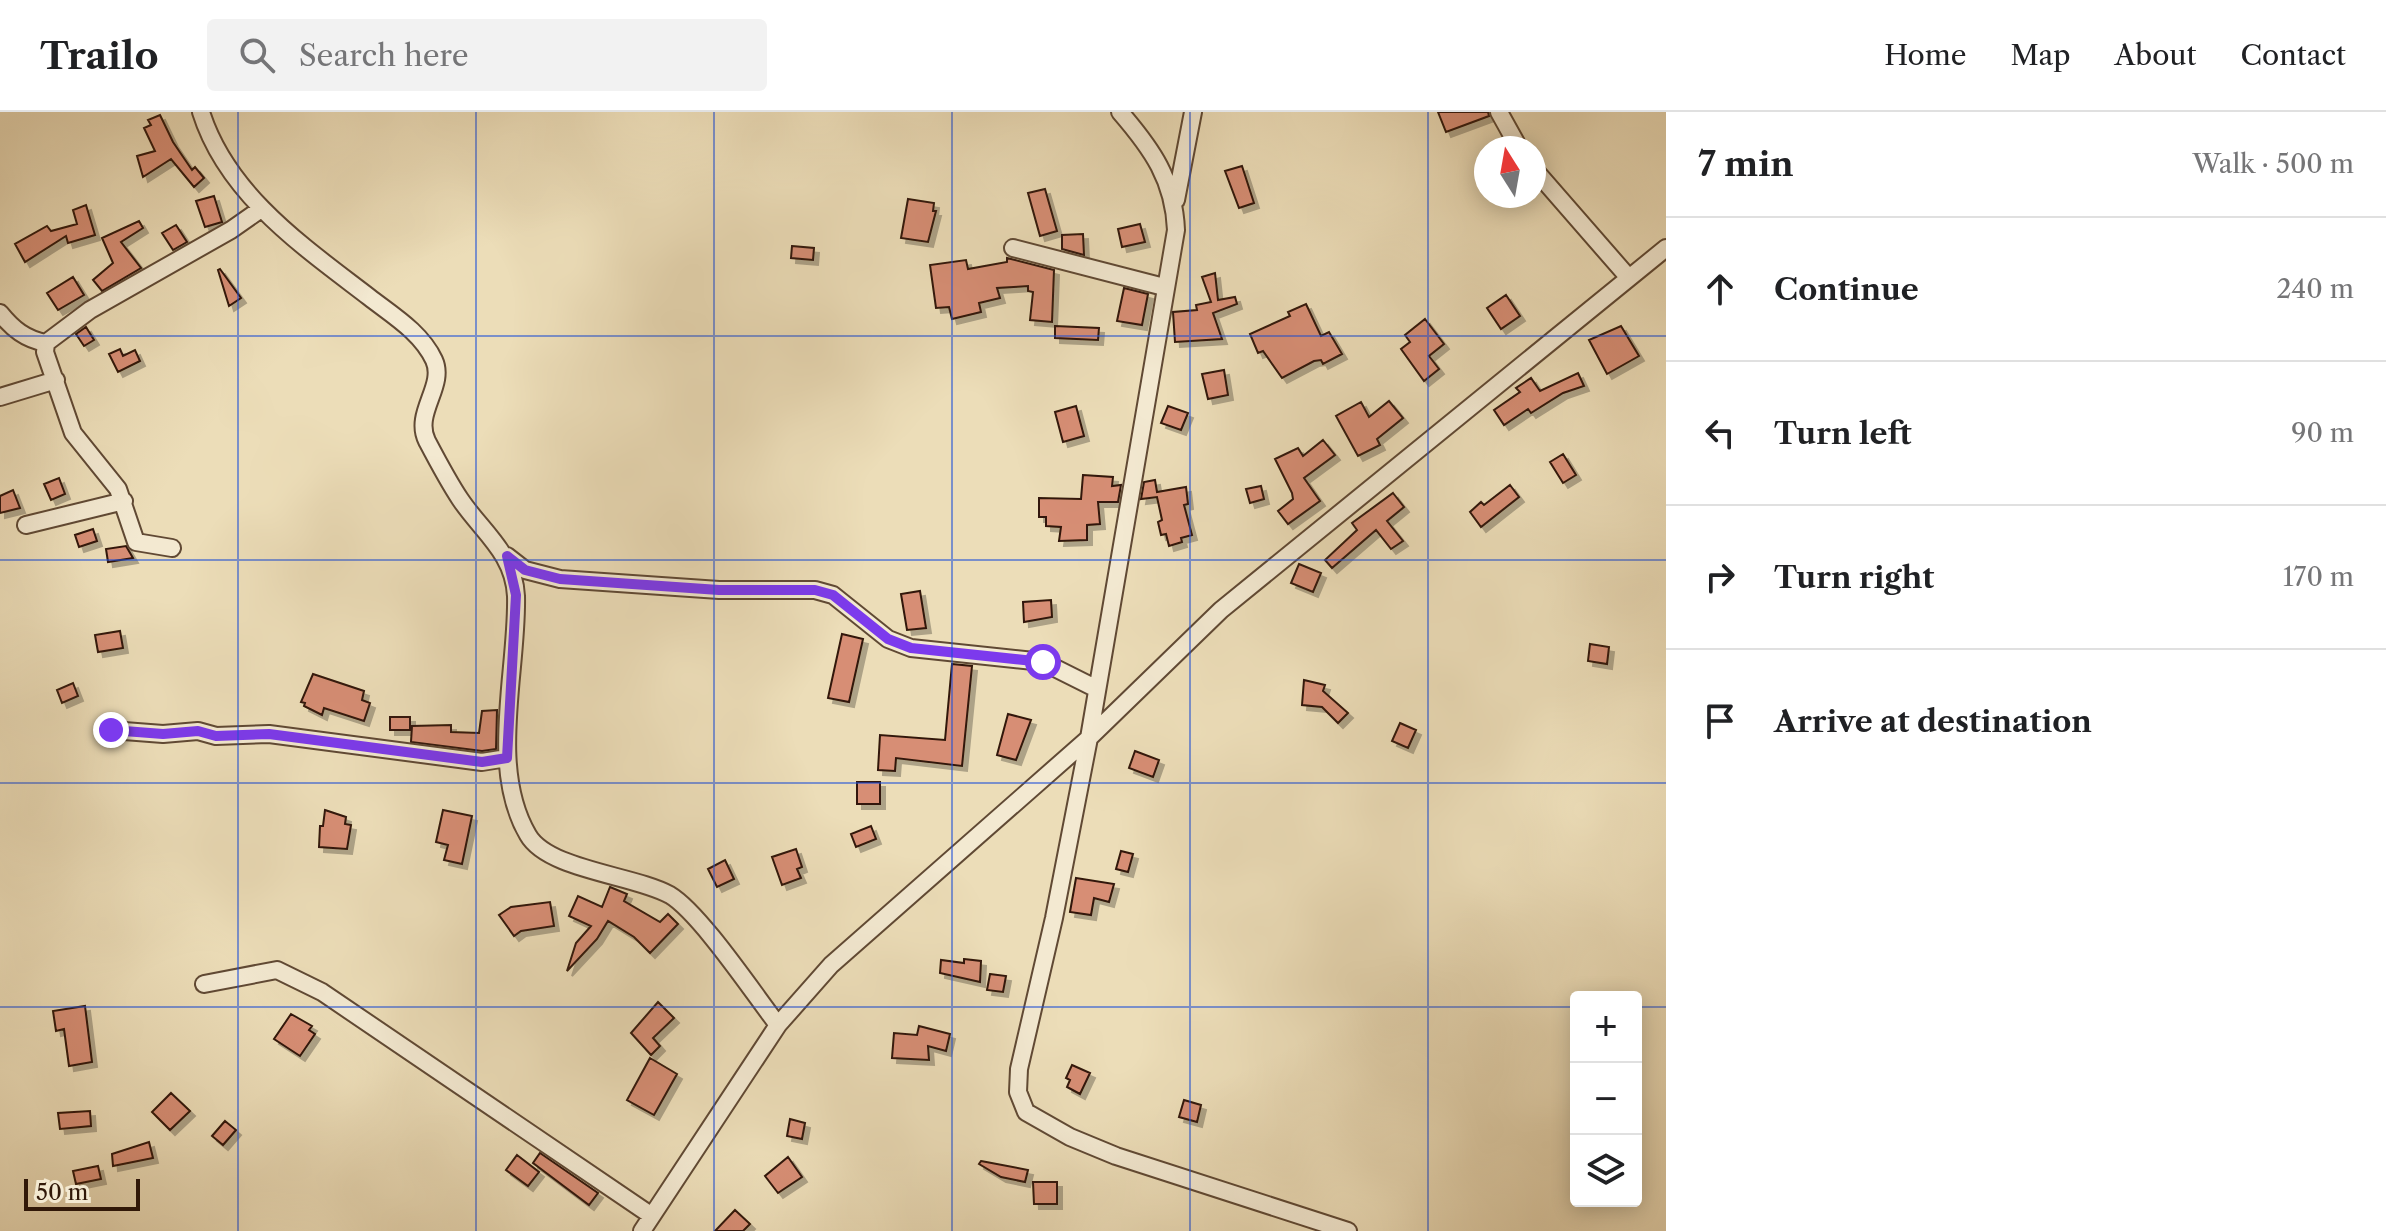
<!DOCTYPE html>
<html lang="en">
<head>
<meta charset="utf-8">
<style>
	:root { --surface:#fff; --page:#f2f2f2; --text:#202124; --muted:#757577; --line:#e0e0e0 }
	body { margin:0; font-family:"Libre Caslon Text",serif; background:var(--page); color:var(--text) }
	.controls { position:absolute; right:24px; bottom:24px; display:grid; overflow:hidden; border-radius:8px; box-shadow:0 4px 20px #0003 }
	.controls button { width:72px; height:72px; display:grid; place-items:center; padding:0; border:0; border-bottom:2px solid var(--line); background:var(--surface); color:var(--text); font:40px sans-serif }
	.compass { position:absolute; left:1474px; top:24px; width:72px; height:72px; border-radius:50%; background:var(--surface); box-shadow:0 4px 20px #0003; rotate:349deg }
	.scale { position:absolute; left:24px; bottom:20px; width:116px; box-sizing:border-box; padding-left:8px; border:4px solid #311808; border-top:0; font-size:22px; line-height:28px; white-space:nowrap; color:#311808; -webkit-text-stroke:6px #f3e9d1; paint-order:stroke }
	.stop { position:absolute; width:24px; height:24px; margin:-18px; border:6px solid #7c3aed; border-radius:50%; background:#fff }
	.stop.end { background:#7c3aed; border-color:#fff; box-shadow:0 2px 8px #0008 }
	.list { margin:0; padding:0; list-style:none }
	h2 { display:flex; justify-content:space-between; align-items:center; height:104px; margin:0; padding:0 32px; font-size:34px }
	h2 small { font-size:26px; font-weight:400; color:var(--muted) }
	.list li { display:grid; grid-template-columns:52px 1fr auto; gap:24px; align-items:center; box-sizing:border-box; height:144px; padding:0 32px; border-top:2px solid var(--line) }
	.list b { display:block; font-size:30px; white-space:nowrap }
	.list em { font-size:26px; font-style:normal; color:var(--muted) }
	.icon { flex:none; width:44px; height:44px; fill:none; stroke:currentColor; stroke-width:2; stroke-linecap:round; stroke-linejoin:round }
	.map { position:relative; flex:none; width:1666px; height:1119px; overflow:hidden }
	header { display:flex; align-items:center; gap:48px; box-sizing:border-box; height:112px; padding:0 40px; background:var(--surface); border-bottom:2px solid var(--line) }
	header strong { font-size:38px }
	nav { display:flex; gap:44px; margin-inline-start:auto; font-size:28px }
	.search { width:560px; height:72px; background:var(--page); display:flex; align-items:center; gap:20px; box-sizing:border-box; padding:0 28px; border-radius:8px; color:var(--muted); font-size:30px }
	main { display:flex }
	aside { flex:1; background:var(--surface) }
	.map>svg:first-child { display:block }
	.building { fill:#d78e75; stroke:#311808; stroke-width:2; filter:url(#shadow) }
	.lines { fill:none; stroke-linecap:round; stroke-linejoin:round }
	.minor-casing { stroke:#604934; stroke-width:20 }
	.minor { stroke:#f3e9d1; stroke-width:16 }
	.route { stroke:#7c3aed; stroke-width:10 }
	.grid { fill:none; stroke:#1d4ed8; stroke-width:2; stroke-opacity:0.55 }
</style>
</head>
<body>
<header>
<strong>Trailo</strong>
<div class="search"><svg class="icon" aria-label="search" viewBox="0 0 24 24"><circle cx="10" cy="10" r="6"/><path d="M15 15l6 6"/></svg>Search here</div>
<nav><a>Home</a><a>Map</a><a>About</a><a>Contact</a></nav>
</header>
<main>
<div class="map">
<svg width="1666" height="1119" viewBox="0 0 1666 1119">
	<defs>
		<filter id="shadow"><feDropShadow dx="5" dy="5" stdDeviation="0" flood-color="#0004"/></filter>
	</defs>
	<rect width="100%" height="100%" fill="#ecddb8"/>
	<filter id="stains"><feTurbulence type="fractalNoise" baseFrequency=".0025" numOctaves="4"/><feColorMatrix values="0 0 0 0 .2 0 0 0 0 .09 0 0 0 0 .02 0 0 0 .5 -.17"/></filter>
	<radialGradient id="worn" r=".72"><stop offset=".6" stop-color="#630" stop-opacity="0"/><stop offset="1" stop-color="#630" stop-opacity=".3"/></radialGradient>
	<path class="building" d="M1438 0H1488L1489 4 1446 20Z
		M160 3 173 30 192 58 195 55 204 66 194 75 171 47 143 65 137 44 155 39 144 16 151 13 148 8Z
		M1242 54 1254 91 1239 96 1225 59Z
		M1045 77 1057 119 1040 124 1028 81Z
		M214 84 222 110 205 115 196 89Z
		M908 87 934 91 933 99H936L928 130 901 126Z
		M86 93 95 123 68 131 66 124 25 150 15 132 47 114 51 119 77 112 73 98Z
		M139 109 143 116 121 130 141 156 102 179 93 168 113 151 102 126Z
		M1140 112 1145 130 1122 135 1118 117Z
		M176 113 187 130 173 138 162 121Z
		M1083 122 1084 143 1062 137V123Z
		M792 134 814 136 813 148 791 146Z
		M1007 146 1054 158 1052 210 1030 208 1033 180 1028 179V174L997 176 1000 186 979 191 981 200 952 207 949 195 936 196 930 153 966 148 968 157 1007 150Z
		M220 157 241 186 229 194 218 158Z
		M1215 161 1218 188 1235 185 1237 192 1213 201 1222 227 1175 230 1173 200 1197 198 1196 193 1211 190 1202 165Z
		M73 165 84 183 58 198 47 181Z
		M1124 176 1148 182 1142 213 1117 209Z
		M1506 183 1520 204 1501 217 1487 196Z
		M1306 192 1321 224 1329 220 1342 242 1323 252 1321 248 1314 249 1282 266 1263 239 1258 241 1250 222 1290 204 1288 200Z
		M1425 207 1444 232 1429 244 1439 257 1424 269 1401 237 1410 230 1405 223Z
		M1055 214 1099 216 1098 228 1055 226Z
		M1621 214 1639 244 1607 262 1589 228Z
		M86 215 94 228 84 234 76 222Z
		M120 237 123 244 135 238 140 249 118 260 109 242Z
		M1224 258 1228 283 1208 287 1202 262Z
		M1578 261 1584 274 1563 281 1531 301 1528 297 1504 313 1494 298 1520 280 1516 276 1531 266 1540 279Z
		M1389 289 1403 306 1377 327 1380 333 1358 344 1336 304 1361 290 1369 305Z
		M1076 294 1084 324 1063 330 1055 300Z
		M1168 294 1188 301 1181 318 1161 311Z
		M1323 328 1335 343 1304 366 1320 389 1288 412 1278 399 1293 387 1292 381 1275 347 1298 336 1303 344Z
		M1563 342 1576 363 1563 371 1550 350Z
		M1083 363 1113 365 1112 374 1121 373 1118 390H1098L1100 412 1087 413V428L1059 429 1061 415 1046 414V405H1039V386L1081 387Z
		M59 366 65 382 51 388 44 372Z
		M1155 368 1157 380 1186 375 1188 392 1184 393 1192 423 1181 426 1182 430 1169 434 1166 422 1161 423 1158 410 1162 408 1157 385 1141 387 1144 370Z
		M1510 373 1519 385 1481 415 1470 400 1481 390 1484 393Z
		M1261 374 1264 387 1250 391 1246 377Z
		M13 378 20 396 0 401V384Z
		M1393 381 1404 395 1387 409 1403 429 1391 437 1376 418 1332 456 1325 448 1357 418 1352 411Z
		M93 417 97 429 79 435 75 423Z
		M126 434 133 446 108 450 106 437Z
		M1299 452 1321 461 1313 480 1291 471Z
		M920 479 926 516 907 518 901 482Z
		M1051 488 1052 505 1024 510 1023 490Z
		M120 519 123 536 98 540 95 523Z
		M842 522 863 527 849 590 828 586Z
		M1590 532 1609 535 1607 552 1588 549Z
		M952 552 972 554 962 654 896 646 895 659 878 658 880 623 945 628Z
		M313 562 364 579 362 588 370 591 364 609 324 596 322 603 304 594 305 591 301 590Z
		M1304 568 1325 573 1323 579 1348 601 1338 611 1322 595 1302 593Z
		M73 571 78 584 62 591 57 578Z
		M497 598 496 637 482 639 411 630 412 614 451 613V620L479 621 482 599Z
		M1008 602 1031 608 1016 648 997 643Z
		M390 605H410V618H390Z
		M1400 611 1416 618 1408 636 1392 629Z
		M1135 639 1159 648 1153 665 1129 656Z
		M857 670H880V692H857Z
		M325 698 346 705 345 712 351 713 347 737 319 735 320 714H323Z
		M443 698 472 704 462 752 444 748 448 733 436 730Z
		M871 714 876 727 856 735 851 722Z
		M796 737 802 755 797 757 801 766 782 773 772 745Z
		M1121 739 1133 742 1128 760 1116 757Z
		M725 748 734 767 717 775 708 757Z
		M1076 766 1114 772 1109 790 1094 786 1091 803 1070 800Z
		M610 775 627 782 624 789 660 810 668 802 678 812 650 841 634 825 608 809 597 827 567 859 576 831 591 814 569 804 578 784 602 795Z
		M550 790 554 814 521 819 514 824 499 803 511 795Z
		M964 847 981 849 980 870 940 861 941 848 964 851Z
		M990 862 1006 864 1003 880 987 878Z
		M658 890 674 906 653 926 660 934 651 943 631 921Z
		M85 894 92 950 69 954 64 917 56 919 53 899Z
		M291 902 312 914 309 918 315 922 300 944 274 927Z
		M919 914 950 922 946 939 928 934 929 948 892 946 894 921 917 923Z
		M650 946 677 962 654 1003 627 988Z
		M1072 953 1090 961 1080 982 1067 975 1070 968 1066 966Z
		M171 981 190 999 170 1018 152 1000Z
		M1184 988 1201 993 1197 1010 1179 1005Z
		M90 999 91 1014 60 1017 58 1001Z
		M790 1007 805 1011 802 1027 787 1024Z
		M225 1009 236 1018 223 1033 212 1024Z
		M149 1030 153 1046 113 1054 112 1042Z
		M540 1041 598 1081 589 1093 533 1051Z
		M517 1043 539 1060 528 1074 506 1058Z
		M788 1045 802 1065 778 1081 765 1064Z
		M981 1049 1028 1058 1025 1070 1001 1065 979 1052Z
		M98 1054 101 1067 76 1072 73 1059Z
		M1033 1070H1057V1092H1034Z
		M735 1098 750 1112 743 1119H715Z"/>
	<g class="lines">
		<defs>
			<path id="minor" d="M201 0C227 83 304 135 369 185 392 203 421 220 434 248 446 274 413 301 427 329 437 348 448 369 460 387 482 420 514 441 516 484 518 558 488 655 528 723 548 758 634 763 670 783 700 801 754 882 778 913
				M1120 0C1152 37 1174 68 1176 118L1089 626 1054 806 1019 957 1018 980 1026 1000 1070 1025 1116 1044 1348 1119
				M1499 0 1519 36
				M1534 57 1629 166
				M1176 88 1193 0
				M1013 136 1164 175
				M0 201C13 217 25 227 46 231
				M0 285 56 268
				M26 413 124 389
				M172 436 136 430 118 377 73 321 45 240 46 231 90 198 231 118 261 97
				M507 444 525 458 560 467 719 478H815L833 483 888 527 911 536 1043 550 1095 576
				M111 618 163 622 198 619 216 624 269 622 482 650 507 646
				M204 872 277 858 322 880 652 1104
				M642 1119 778 913 831 853 1089 626 1221 498 1666 136"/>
		</defs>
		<use href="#minor" class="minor-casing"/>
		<use href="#minor" class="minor"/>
	</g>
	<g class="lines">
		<path class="route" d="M111 618 163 622 198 619 216 624 269 622 482 650 507 646 516 483 507 444 525 458 560 467 719 478H815L833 483 888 527 911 536 1043 550"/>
	</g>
	<path class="grid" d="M238 0V1119M476 0V1119M714 0V1119M952 0V1119M1190 0V1119M1428 0V1119M0 224H1666M0 448H1666M0 671H1666M0 895H1576M1636 895H1666"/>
	<rect width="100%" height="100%" filter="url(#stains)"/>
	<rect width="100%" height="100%" fill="url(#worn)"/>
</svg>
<div class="controls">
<button>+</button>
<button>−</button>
<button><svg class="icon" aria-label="layers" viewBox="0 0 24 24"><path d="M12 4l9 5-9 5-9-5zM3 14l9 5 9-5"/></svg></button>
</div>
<svg class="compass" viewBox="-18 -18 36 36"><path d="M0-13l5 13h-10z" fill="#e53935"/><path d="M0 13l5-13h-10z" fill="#757577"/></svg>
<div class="scale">50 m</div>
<div class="stop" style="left:1043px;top:550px"></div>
<div class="stop end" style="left:111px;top:618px"></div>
</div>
<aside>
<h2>7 min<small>Walk · 500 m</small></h2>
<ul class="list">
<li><svg class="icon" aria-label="ahead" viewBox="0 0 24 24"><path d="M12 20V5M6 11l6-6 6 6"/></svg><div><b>Continue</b></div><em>240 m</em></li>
<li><svg class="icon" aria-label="left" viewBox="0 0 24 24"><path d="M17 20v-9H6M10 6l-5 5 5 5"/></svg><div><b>Turn left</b></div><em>90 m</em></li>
<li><svg class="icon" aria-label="right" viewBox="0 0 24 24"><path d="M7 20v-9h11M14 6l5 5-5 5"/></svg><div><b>Turn right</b></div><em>170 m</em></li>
<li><svg class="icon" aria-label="arrive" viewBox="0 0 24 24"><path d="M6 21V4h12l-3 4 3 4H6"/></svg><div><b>Arrive at destination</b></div></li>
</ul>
</aside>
</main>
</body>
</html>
